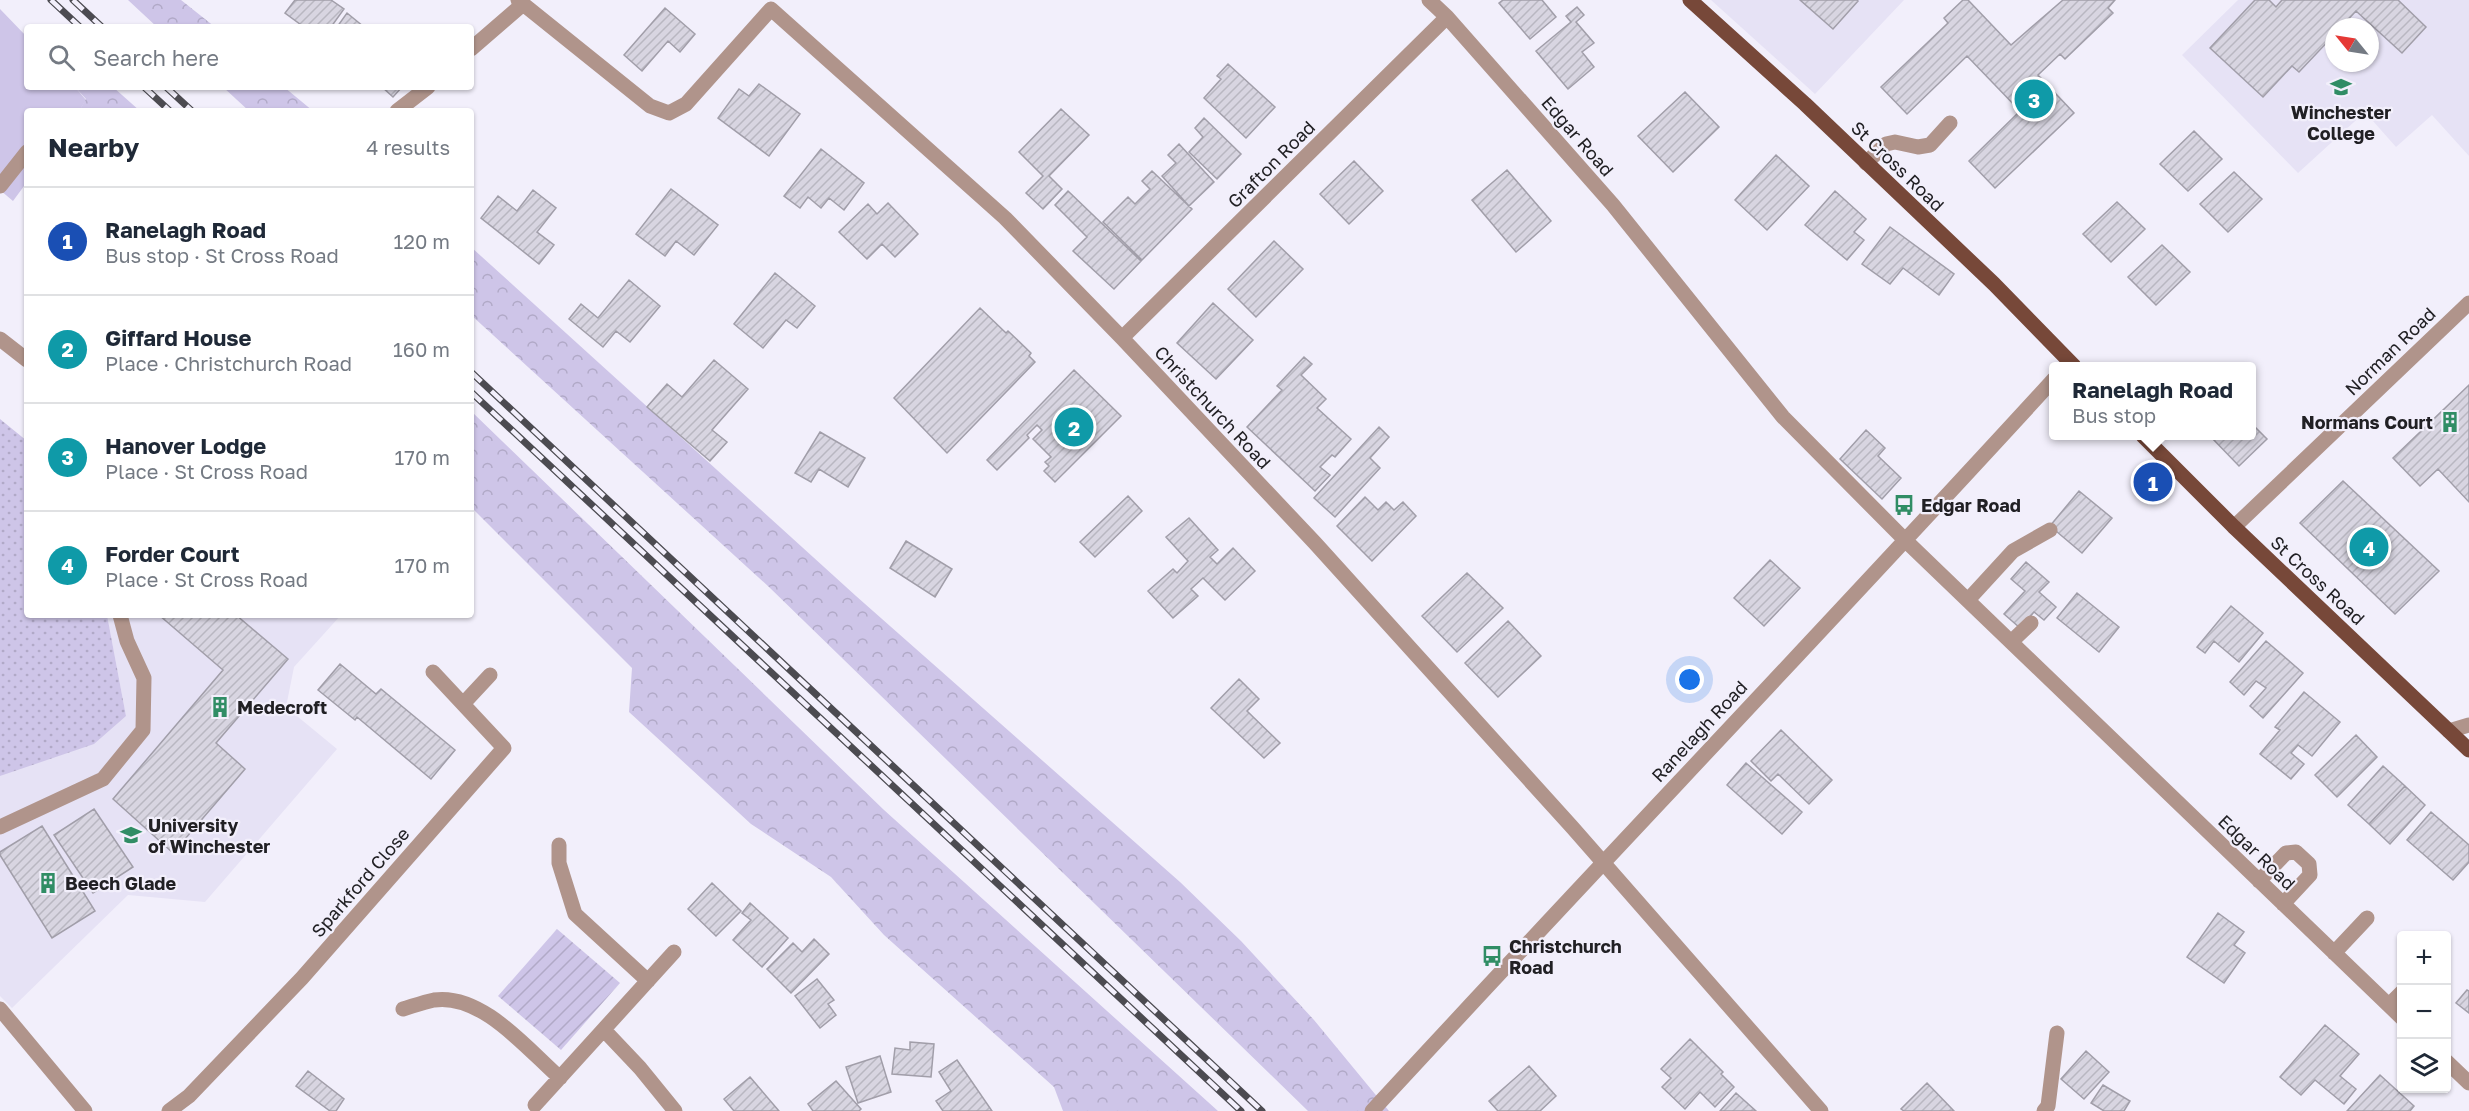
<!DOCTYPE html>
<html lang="en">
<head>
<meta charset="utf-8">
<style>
	:root { --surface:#fff; --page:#f2f2f3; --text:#1f2937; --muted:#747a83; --line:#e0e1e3; --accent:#0b8043 }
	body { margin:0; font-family:"Golos Text",sans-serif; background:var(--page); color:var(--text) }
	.controls { position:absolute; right:18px; bottom:18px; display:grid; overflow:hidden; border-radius:6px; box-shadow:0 2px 4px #0004 }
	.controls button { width:54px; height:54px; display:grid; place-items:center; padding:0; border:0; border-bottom:2px solid var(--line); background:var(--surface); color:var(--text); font:30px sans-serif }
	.compass { position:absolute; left:2325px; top:18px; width:54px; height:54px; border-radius:50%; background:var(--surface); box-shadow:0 2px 4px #0004; rotate:300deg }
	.you { position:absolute; left:1690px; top:680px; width:21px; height:21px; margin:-15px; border:4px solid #fff; border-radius:50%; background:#1a73e8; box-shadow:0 0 0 9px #1a73e833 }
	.badge { display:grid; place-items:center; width:39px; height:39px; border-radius:50%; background:var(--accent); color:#fff; font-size:20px; font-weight:700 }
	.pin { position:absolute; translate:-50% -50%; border:3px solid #fff; box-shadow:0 2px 6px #0006 }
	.popup { position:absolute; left:2049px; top:362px; width:207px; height:78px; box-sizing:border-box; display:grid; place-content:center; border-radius:6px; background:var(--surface); filter:drop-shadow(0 2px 4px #0005); font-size:20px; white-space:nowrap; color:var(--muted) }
	.popup b { font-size:22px; color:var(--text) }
	.popup::after { content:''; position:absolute; left:50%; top:100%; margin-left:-12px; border:12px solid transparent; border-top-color:var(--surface) }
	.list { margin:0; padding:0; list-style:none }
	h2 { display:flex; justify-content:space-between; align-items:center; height:78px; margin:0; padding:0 24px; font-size:26px }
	h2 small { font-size:20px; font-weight:400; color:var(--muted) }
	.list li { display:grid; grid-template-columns:39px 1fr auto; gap:18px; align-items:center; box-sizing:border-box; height:108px; padding:0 24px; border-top:2px solid var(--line) }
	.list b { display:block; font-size:22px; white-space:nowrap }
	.list p { margin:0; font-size:20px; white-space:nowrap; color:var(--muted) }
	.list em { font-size:20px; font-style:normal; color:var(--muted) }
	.icon { flex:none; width:33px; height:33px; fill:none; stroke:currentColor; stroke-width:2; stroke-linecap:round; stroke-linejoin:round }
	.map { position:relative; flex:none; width:2469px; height:1111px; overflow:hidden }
	.search { position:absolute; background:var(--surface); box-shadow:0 2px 4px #0004; left:24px; top:24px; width:450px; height:66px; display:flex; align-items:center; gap:15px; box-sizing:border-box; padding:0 21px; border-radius:6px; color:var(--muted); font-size:22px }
	.panel { position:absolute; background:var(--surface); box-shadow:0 2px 4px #0004; left:24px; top:108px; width:450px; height:510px; border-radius:6px }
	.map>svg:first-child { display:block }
	.built { fill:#e6e2f5; fill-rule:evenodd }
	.grass { fill:#cec5e8 }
	.forest { fill:url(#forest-crowns) }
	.park { fill:url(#park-dots) }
	.garden { fill:url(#garden-furrows) }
	.building { fill:url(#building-hatch); stroke:#a19ea9; stroke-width:1.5 }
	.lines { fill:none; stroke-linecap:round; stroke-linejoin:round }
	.minor { stroke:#b0948b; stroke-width:15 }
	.major { stroke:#774839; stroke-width:15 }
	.rail-casing { stroke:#4c4b51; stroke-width:7 }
	.rail { stroke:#f2effb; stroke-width:4.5; stroke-dasharray:14; stroke-linecap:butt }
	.labels { text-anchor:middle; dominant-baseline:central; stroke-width:4.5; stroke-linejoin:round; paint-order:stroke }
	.poi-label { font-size:18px; font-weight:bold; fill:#212024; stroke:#f2effb; text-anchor:start }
	.street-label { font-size:18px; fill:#212024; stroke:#f2effb }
</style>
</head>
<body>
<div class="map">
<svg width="2469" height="1111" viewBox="0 0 2469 1111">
	<defs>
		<pattern id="forest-crowns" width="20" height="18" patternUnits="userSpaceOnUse" patternTransform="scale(1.5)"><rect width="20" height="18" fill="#cec5e8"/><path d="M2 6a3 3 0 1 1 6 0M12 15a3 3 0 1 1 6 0" fill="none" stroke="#b1a9c7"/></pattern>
		<pattern id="park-dots" width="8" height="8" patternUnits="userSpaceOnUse" patternTransform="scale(1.5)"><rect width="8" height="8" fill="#cec5e8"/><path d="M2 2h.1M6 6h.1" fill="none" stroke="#b1a9c7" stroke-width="1.8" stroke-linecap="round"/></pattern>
		<pattern id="garden-furrows" width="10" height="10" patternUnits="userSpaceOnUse" patternTransform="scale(1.5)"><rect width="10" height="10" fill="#cec5e8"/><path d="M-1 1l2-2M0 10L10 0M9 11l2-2" fill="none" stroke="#b1a9c7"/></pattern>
		<pattern id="building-hatch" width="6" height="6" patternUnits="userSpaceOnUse" patternTransform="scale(1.5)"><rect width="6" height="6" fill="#d8d5e1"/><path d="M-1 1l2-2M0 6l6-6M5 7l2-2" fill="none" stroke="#b9b7c1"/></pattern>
	</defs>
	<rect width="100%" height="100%" fill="#f2effb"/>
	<path class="built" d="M1711 0H1904L1815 94Z
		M2238 0H2469V156L2432 115 2396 147 2365 112 2298 173 2182 55ZM2334 27H2370V63H2334Z
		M107 615H341L294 667 286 707 337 749 205 902 128 895 12 1008 0 996V776L126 716Z"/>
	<path class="grass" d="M0 9 27 37V87H75L86 100 79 111H27V182L13 201 0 190Z"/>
	<path class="forest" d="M128 0H181L215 27H157Z
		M75 87H113L140 111H79L86 99Z
		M223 87H284L313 111H249Z
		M471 247 856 596 1180 882 1241 941 1314 1020 1389 1111H1308L769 587 471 315Z
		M471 411 884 810 1218 1111H1063L1054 1087 884 935 831 877 751 824 629 712 632 668 471 507Z"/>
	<path class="park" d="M0 419 27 441V615H107L126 716 94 744 0 776Z"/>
	<path class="garden" d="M557 929 620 983 561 1050 498 996Z"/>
	<path class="building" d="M295 0H331L344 9 331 27H304L285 13Z
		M1503 0H1542L1556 17 1530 39 1499 3Z
		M1800 0H1857L1858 1 1833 29Z
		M1963 0H1968L2011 45 2063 0H2115L2108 8 2113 13 2065 59 2060 54 2038 75 2074 113 1995 188 1969 161 2020 111 1967 56 1907 114 1881 87 1948 23 1944 18Z
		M2255 0H2269L2276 7 2282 0H2398L2426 27 2402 53 2356 11 2341 27H2334V35L2299 72 2292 66 2263 97 2210 48Z
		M1577 7 1584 15 1576 22 1594 43 1582 52 1594 67 1568 89 1536 51 1571 22 1566 16Z
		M665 8 695 34 680 52 668 41 642 71 624 55Z
		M347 13 364 27H337Z
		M1228 64 1275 107 1246 138 1204 98 1221 79 1217 76Z
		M759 84 800 114 769 156 718 118 739 89 749 96Z
		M382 87H402L393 97Z
		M1685 92 1719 127 1673 172 1638 136Z
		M1061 109 1089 135 1049 176 1062 189 1043 209 1026 193 1043 176 1019 152Z
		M1204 118 1241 154 1217 179 1189 152 1203 137 1195 128Z
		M2194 131 2222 159 2188 191 2160 164Z
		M1179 144 1214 182 1189 206 1162 176 1176 163 1168 155Z
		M821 149 864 183 844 210 829 198 821 208 808 197 800 208 784 196Z
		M1776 155 1809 186 1767 230 1735 200Z
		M1354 161 1383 191 1349 224 1320 194Z
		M1507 170 1551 221 1516 252 1472 200Z
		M1152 171 1192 209 1142 260 1103 222 1128 197 1135 204 1150 189 1142 181Z
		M2234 172 2262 199 2228 232 2200 204Z
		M671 189 718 225 694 255 676 241 665 256 636 234Z
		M533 190 556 208 537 232 554 245 539 264 481 218 498 196 517 211Z
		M1068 191 1141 261 1114 289 1073 251 1087 237 1055 205Z
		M1835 191 1866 219 1854 232 1864 240 1847 260 1805 225Z
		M2117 202 2145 229 2111 262 2083 234Z
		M888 203 918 234 895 257 882 244 867 259 839 232 868 204 877 214Z
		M1890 227 1954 274 1939 295 1903 268 1890 284 1862 264Z
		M1274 241 1303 269 1256 317 1228 289Z
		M2162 245 2190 272 2156 305 2128 277Z
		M775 273 815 306 797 328 786 320 763 348 734 324Z
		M629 280 660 306 630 342 616 331 603 347 569 319 581 304 598 318Z
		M1213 303 1253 340 1216 379 1177 343Z
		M980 308 1006 333 1008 331 1031 353 1029 356 1035 362 947 453 894 398Z
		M1304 357 1312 364 1301 375 1326 399 1317 408 1351 439 1335 457 1332 455 1320 467 1330 475 1315 491 1247 427 1282 390 1277 386Z
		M714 360 748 389 712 430 727 442 710 461 647 407 667 384 682 397Z
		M1074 370 1121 416 1055 482 1044 471 1049 466 1045 462 1051 457 1033 439 1042 430 1037 425 1027 435 1029 438 997 470 987 460Z
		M2469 385V502L2438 469 2420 486 2393 458Z
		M2252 424 2267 439 2239 466 2210 436H2252Z
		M1379 427 1389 437 1370 458 1380 468 1335 517 1314 498Z
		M1866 430 1885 448 1878 456 1901 478 1882 499 1840 459Z
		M820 432 865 458 848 487 819 469 811 482 795 473Z
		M2343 481 2439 571 2395 614 2300 523Z
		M2079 491 2112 518 2082 553 2050 526Z
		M1128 496 1142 511 1095 557 1080 542Z
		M1365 497 1378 510 1386 502 1394 510 1403 502 1416 516 1372 561 1337 526Z
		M1189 518 1218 550 1210 557 1217 564 1233 548 1255 571 1225 600 1203 578 1191 589 1198 596 1173 618 1148 591 1173 569 1177 573 1188 561 1166 537Z
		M906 541 952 569 935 597 890 568Z
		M1770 560 1800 588 1764 626 1734 598Z
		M2026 562 2049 582 2039 592 2056 607 2044 620 2034 612 2020 628 2004 614 2025 591 2011 579Z
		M1467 573 1503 608 1457 652 1422 616Z
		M2077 593 2119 627 2099 652 2057 618Z
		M2231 606 2263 633 2239 662 2214 641 2205 653 2197 647Z
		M159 615H236L288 659 216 743 245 769 173 853 113 799 223 670Z
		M1508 621 1541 656 1498 697 1465 663Z
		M2266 641 2303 673 2263 718 2250 706 2266 688 2256 681 2244 695 2230 682Z
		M340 664 376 694 381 689 455 750 431 779 357 717 355 720 318 690Z
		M1239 679 1259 699 1247 711 1280 743 1264 758 1211 708Z
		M2304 692 2340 722 2312 756 2298 745 2291 753 2304 764 2291 779 2260 754 2280 730 2275 727Z
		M1781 730 1832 780 1809 804 1778 774 1771 781 1751 761Z
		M2356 735 2377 757 2337 797 2315 775Z
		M1746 763 1802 812 1782 834 1727 785Z
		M2383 766 2405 786 2369 824 2348 805Z
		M2405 786 2425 805 2390 844 2369 824Z
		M94 809 133 867 93 893 54 835Z
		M2431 812 2469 845V862L2453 880 2407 840Z
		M42 826 95 911 52 938 0 855V852Z
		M712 883 741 911 716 936 688 909Z
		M750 903 788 938 762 967 733 940 751 920 742 913Z
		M2218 913 2244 932 2234 945 2245 953 2224 983 2187 957Z
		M814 939 829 954 791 993 767 969 793 943 802 952Z
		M817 979 834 1000 828 1004 836 1015 820 1028 795 996Z
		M2467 990 2469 991V1013L2456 1003Z
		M2325 1025 2359 1054 2340 1076 2356 1089 2344 1104 2315 1080 2301 1095 2280 1077Z
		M1690 1039 1723 1072 1721 1074 1734 1087 1715 1107 1700 1092 1685 1109 1662 1087 1671 1078 1661 1069Z
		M910 1042 934 1044 931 1077 892 1074 895 1048 910 1050Z
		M2086 1051 2109 1072 2084 1099 2061 1079Z
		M880 1056 891 1092 858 1103 846 1067Z
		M957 1060 992 1111H943L936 1101 951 1091 939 1072Z
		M1529 1066 1556 1096 1540 1111H1498L1489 1101Z
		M308 1071 344 1099 336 1111H330L296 1086Z
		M2380 1075 2414 1106 2410 1111H2347Z
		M750 1077 779 1111H734L724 1099Z
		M836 1081 861 1109 859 1111H813L808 1104Z
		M1927 1083 1954 1111H1904L1901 1109Z
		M2103 1085 2130 1101 2124 1111H2104L2091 1103Z
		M1736 1093 1756 1111H1720Z"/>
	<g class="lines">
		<path class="minor" d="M518 0 650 106 669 113 686 104 771 9 1005 218 1122 338 1315 543 1572 827 1821 1111
			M1429 0 1447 17 1613 205 1783 417 1906 541 2402 1018
			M471 49 523 4
			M397 111 428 87
			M1866 163 1886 144 1895 142 1918 147 1930 145 1950 123
			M0 186 27 152
			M1122 338 1447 17
			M0 339 27 360
			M2234 527 2469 303
			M1968 600 2013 551 2050 530
			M2011 642 2031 623
			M463 704 490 675
			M2449 731 2469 725
			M0 827 103 779 143 730 144 678 127 641 120 615
			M559 845V863L575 914 648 981
			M2259 881 2286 853 2296 852 2309 864 2310 875 2283 904
			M2334 953 2367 918
			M2389 1005 2402 992
			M0 1009 85 1111
			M403 1009C413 1006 424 1002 434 1000 482 993 527 1049 560 1078
			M604 1030 640 1068 675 1111
			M2446 1061 2469 1083
			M535 1105 674 952
			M169 1111 189 1096 302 978 504 748 433 672
			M1372 1111C1598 866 1829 625 2054 379
			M2044 1111 2048 1106 2057 1033"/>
		<path class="major" d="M1690 0 1805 104 1994 284 2074 366
			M2143 436 2234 527 2469 750"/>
		<defs>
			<path id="rail" d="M51 0 80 27
				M73 0 102 27
				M144 87 170 111
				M166 87 192 111
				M471 372 1262 1111
				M471 392 1241 1111"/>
		</defs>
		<use href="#rail" class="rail-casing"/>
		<use href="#rail" class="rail"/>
	</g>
	<defs>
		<symbol id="school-bare" viewBox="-9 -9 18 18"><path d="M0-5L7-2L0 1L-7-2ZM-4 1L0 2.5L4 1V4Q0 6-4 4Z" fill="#308d65" stroke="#f2effb" stroke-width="2.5" paint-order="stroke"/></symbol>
		<symbol id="building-bare" viewBox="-9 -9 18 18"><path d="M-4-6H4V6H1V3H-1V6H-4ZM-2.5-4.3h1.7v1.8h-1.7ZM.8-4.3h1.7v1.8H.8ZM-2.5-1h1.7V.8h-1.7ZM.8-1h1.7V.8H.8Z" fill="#308d65" stroke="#f2effb" stroke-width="2.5" paint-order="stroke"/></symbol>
		<symbol id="bus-bare" viewBox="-9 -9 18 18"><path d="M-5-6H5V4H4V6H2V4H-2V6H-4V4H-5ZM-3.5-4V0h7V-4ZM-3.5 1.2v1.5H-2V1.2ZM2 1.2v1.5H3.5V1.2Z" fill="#308d65" stroke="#f2effb" stroke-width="2.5" paint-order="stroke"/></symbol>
		<symbol id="university-bare" viewBox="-9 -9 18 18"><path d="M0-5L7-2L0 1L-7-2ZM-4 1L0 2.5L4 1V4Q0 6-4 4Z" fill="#308d65" stroke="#f2effb" stroke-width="2.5" paint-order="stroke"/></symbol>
	</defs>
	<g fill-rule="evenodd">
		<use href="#school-bare" x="2326" y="72" width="30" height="30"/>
		<use href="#building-bare" x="2435" y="407" width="30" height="30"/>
		<use href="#bus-bare" x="1889" y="490" width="30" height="30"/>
		<use href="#building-bare" x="205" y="692" width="30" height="30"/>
		<use href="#university-bare" x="116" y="820" width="30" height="30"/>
		<use href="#building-bare" x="33" y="868" width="30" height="30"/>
		<use href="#bus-bare" x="1477" y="941" width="30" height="30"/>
	</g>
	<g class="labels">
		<g class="poi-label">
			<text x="2341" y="112" text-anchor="middle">Winchester<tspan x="2341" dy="21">College</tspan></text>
			<text x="2433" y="422" text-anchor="end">Normans Court</text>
			<text x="1921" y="505">Edgar Road</text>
			<text x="237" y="707">Medecroft</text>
			<text x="148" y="825">University<tspan x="148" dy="21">of Winchester</tspan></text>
			<text x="65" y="883">Beech Glade</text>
			<text x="1509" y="946">Christchurch<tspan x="1509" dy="21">Road</tspan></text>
		</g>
		<g class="street-label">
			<text transform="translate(1578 136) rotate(49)">Edgar Road</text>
			<text transform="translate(1271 164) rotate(-45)">Grafton Road</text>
			<text transform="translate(1898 166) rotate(44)">St Cross Road</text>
			<text transform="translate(2390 351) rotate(-44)">Norman Road</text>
			<text transform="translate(1213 407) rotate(47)">Christchurch Road</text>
			<text transform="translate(2318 580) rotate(43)">St Cross Road</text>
			<text transform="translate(1699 731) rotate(-47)">Ranelagh Road</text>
			<text transform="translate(2257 852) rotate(44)">Edgar Road</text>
			<text transform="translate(360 882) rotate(-49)">Sparkford Close</text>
		</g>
	</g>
</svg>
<div class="controls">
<button>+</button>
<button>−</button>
<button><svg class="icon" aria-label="layers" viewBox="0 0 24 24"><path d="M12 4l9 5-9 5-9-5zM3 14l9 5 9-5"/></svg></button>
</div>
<svg class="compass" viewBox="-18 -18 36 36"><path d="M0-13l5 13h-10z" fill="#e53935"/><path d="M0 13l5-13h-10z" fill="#747a83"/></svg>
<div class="you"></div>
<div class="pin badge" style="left:2153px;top:482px;background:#1a4fb4">1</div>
<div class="popup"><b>Ranelagh Road</b>Bus stop</div>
<div class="pin badge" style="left:1074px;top:427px;background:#0f9aa8">2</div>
<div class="pin badge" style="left:2034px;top:99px;background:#0f9aa8">3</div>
<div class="pin badge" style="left:2369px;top:547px;background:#0f9aa8">4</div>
<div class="search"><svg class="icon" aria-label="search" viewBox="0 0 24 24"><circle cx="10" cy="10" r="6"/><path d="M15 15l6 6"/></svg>Search here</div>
<section class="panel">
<h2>Nearby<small>4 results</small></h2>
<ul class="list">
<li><span class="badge" style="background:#1a4fb4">1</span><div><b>Ranelagh Road</b><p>Bus stop · St Cross Road</p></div><em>120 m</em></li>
<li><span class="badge" style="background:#0f9aa8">2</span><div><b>Giffard House</b><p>Place · Christchurch Road</p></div><em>160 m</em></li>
<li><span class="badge" style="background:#0f9aa8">3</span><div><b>Hanover Lodge</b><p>Place · St Cross Road</p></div><em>170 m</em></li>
<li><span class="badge" style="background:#0f9aa8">4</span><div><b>Forder Court</b><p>Place · St Cross Road</p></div><em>170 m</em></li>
</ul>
</section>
</div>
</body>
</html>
